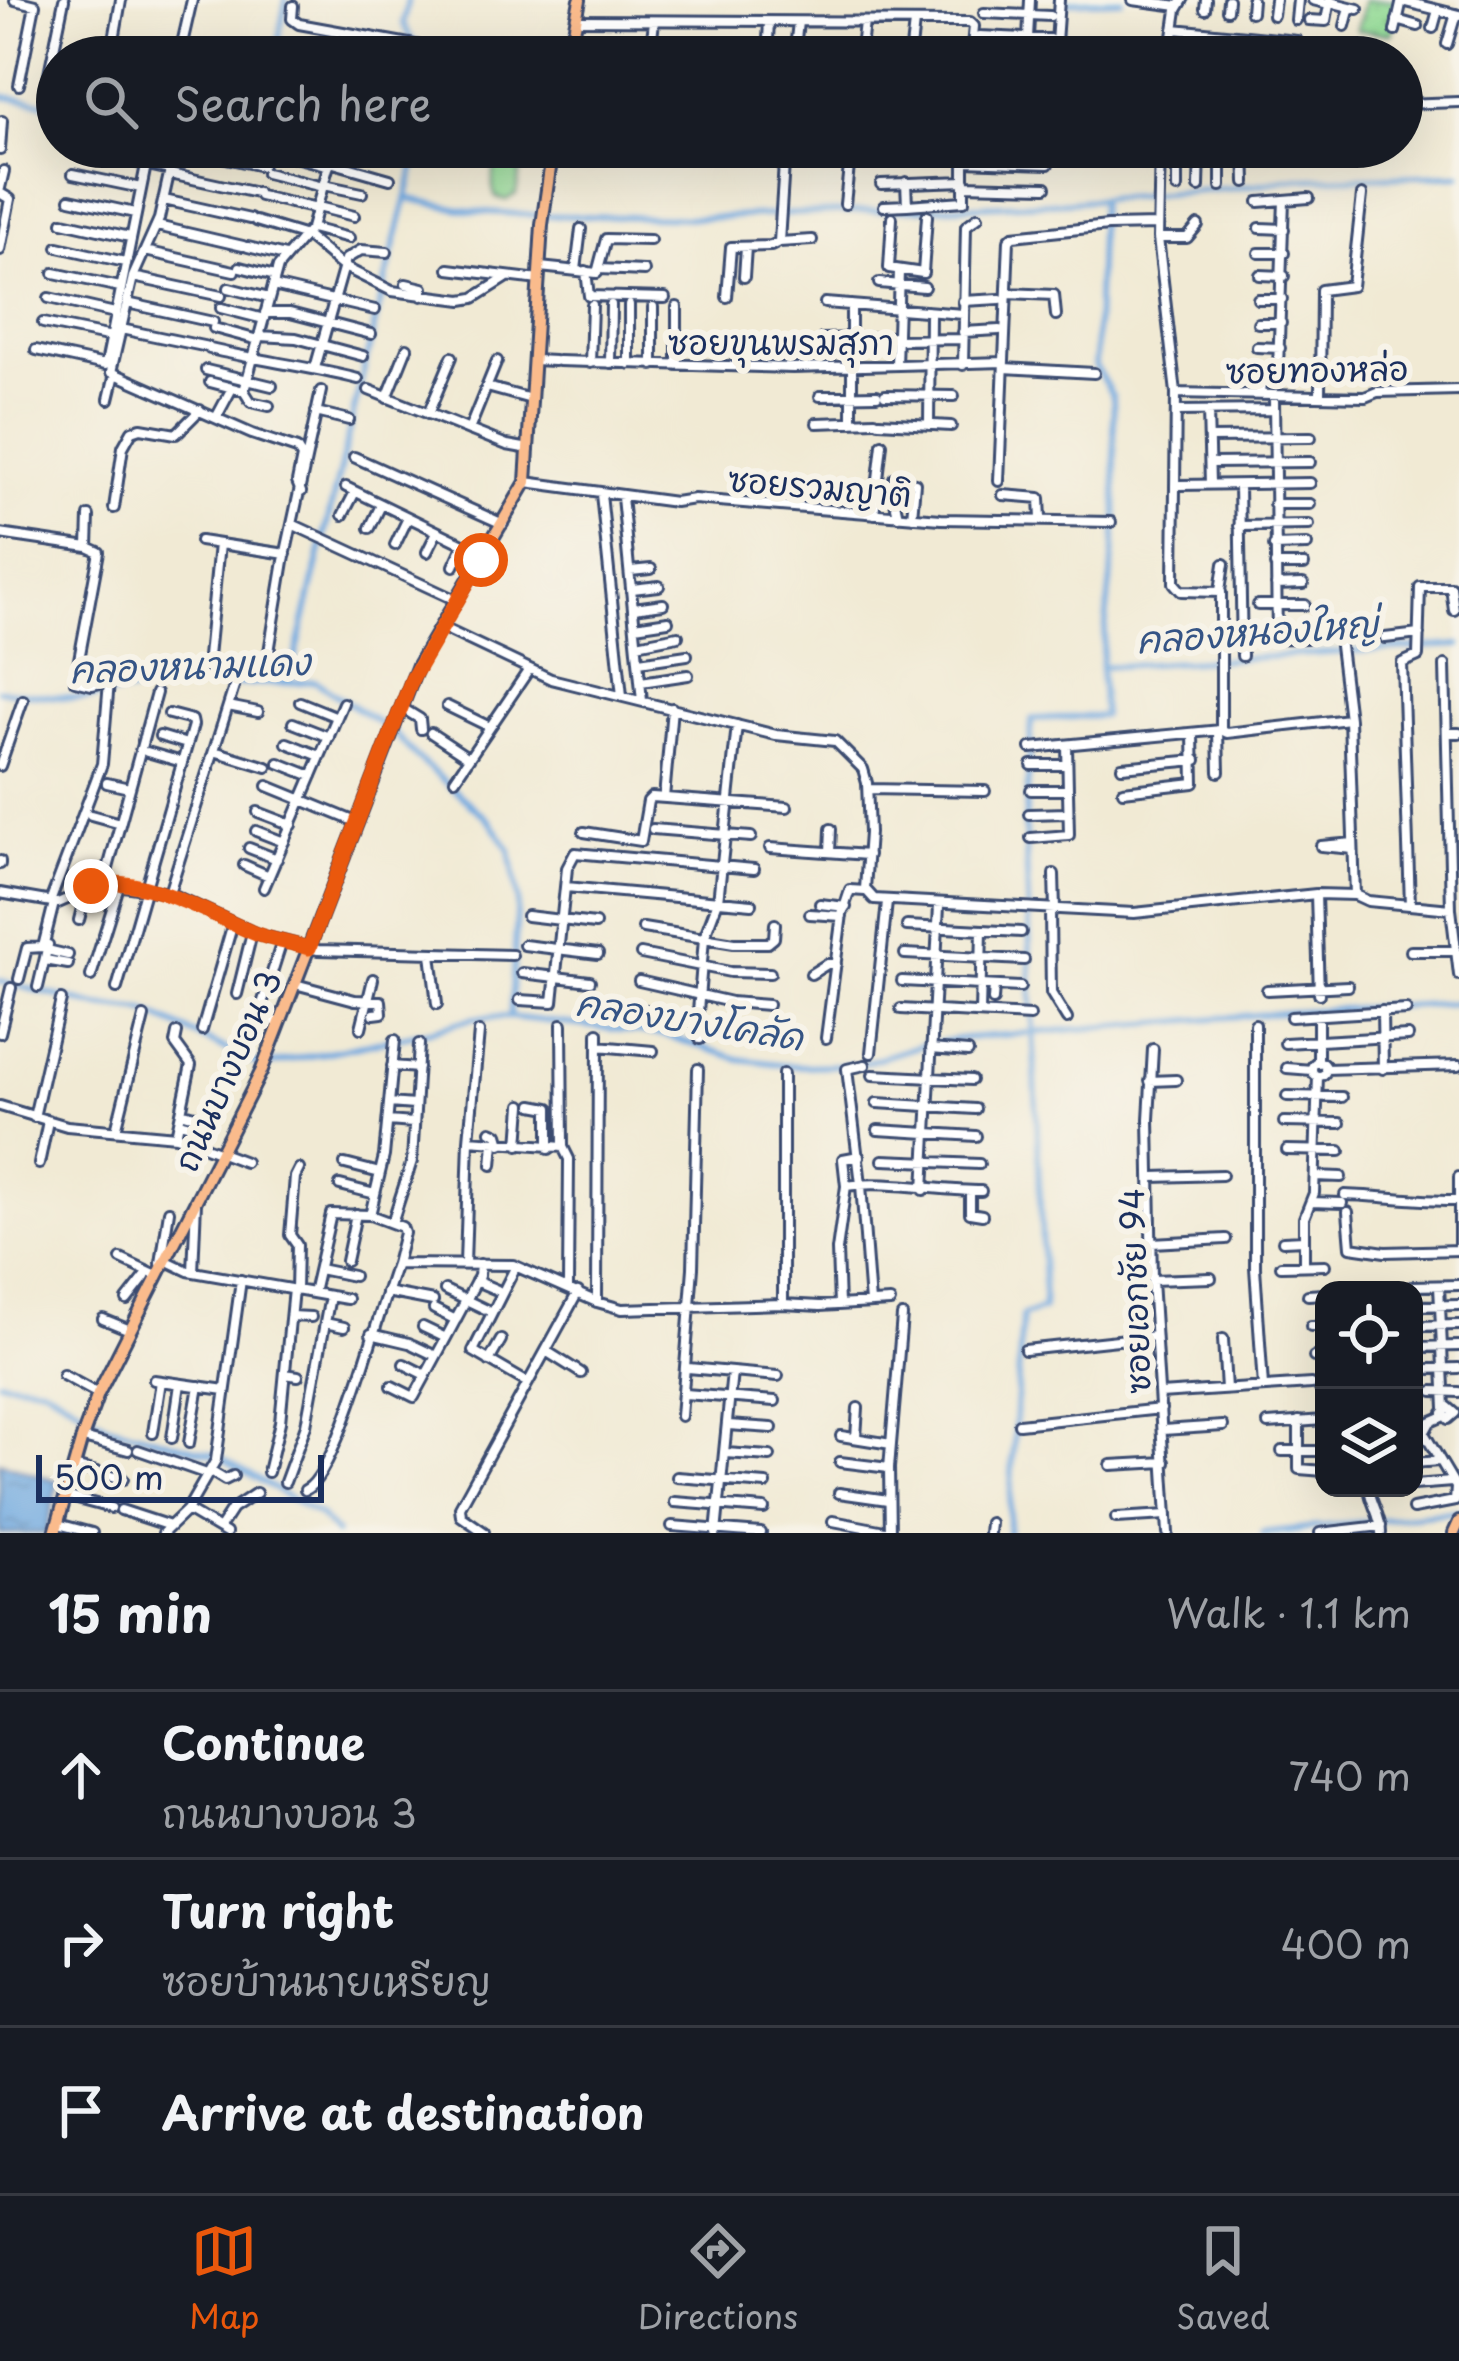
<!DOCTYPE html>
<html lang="en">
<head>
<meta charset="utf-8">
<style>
	:root { --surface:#171b24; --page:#20242c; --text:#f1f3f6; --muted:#9ea1a6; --line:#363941; --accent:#ea580c }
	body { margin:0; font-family:"Playpen Sans","Playpen Sans Thai",sans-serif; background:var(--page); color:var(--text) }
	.controls { position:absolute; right:36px; bottom:36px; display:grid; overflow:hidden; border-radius:24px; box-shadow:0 12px 48px #0002 }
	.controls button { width:108px; height:108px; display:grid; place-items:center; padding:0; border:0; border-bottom:3px solid var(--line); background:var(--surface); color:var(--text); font:60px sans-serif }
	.scale { position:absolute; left:36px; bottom:30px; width:288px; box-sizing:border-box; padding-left:12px; border:6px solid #1b2f5e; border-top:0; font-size:33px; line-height:42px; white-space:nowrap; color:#1b2f5e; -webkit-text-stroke:9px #f7f3e8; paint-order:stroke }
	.stop { position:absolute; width:36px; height:36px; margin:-27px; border:9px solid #ea580c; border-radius:50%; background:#fff }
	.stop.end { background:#ea580c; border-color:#fff; box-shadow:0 3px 12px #0008 }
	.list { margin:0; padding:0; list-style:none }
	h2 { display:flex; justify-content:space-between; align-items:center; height:156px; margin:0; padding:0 48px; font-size:51px }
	h2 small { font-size:39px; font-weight:400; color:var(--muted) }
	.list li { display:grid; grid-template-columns:78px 1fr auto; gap:36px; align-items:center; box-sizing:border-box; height:168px; padding:0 48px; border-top:3px solid var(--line) }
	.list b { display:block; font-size:45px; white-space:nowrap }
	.list p { margin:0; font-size:39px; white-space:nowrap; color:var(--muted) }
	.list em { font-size:39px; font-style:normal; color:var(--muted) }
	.icon { flex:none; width:66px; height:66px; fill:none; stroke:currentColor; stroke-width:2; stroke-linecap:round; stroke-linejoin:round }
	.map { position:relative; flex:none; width:1459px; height:1533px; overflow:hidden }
	.search { position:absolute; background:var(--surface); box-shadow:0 12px 48px #0002; left:36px; right:36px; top:36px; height:132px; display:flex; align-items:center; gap:30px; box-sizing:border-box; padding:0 42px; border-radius:66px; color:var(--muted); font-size:45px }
	.sheet { height:660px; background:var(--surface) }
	nav { display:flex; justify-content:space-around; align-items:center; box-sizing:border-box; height:168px; border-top:3px solid var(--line); background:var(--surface); font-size:33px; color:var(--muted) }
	nav a { display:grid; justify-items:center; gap:6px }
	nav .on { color:var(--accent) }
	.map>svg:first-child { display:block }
	.grass { fill:url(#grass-dots); stroke:#57857a; stroke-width:3 }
	.garden { fill:#93db96; stroke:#57857a; stroke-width:3 }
	.water { fill:url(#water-ripples); stroke:#466c9f; stroke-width:3 }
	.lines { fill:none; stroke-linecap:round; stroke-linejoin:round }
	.canal { stroke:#70a9e0; stroke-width:6 }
	.minor-casing { stroke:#3b4b70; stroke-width:14 }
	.major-casing { stroke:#3b4b70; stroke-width:16 }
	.minor { stroke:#fff; stroke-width:8 }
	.major { stroke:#fabb8c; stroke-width:10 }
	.route { stroke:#ea580c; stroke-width:15 }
	.labels { text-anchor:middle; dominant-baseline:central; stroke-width:12; stroke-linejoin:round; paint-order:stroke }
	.street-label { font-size:33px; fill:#1b2f5e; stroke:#f7f3e8 }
	.water-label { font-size:36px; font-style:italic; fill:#355485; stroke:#f7f3e8 }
</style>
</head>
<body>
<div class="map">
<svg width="1459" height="1533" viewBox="0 0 1459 1533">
	<defs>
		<pattern id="grass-dots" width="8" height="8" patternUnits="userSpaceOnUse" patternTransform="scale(3)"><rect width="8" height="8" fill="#93db96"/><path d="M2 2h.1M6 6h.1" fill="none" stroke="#7ebc84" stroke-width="1.8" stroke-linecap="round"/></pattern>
		<pattern id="water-ripples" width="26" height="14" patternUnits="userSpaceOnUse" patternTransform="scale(3)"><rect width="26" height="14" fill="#70a9e0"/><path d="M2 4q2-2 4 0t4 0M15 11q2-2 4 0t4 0" fill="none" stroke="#5b8ab9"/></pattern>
	</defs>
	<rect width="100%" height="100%" fill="#f7f3e8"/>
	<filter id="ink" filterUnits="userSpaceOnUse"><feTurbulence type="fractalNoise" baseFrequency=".00833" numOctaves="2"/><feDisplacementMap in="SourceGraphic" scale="24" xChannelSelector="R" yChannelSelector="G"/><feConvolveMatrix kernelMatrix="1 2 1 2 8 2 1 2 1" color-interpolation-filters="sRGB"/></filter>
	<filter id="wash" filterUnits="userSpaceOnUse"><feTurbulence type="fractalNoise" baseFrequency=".004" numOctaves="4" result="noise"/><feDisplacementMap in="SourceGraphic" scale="48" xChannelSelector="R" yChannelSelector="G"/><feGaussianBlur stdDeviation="2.7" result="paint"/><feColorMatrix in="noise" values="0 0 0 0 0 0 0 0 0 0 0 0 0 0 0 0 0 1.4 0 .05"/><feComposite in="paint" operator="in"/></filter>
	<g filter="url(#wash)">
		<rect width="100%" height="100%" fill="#f1ead4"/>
		<path class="grass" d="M1364 0H1398L1391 34 1357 30Z"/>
		<path class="garden" d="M505 153 517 155 521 165 516 194 506 200 496 197C489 185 494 162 505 153Z"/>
		<path class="water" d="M0 1462 58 1482 46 1533H0Z"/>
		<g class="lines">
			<path class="canal" d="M408 0 403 23 421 57
				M275 57 286 0
				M1059 57 1065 2 1122 0
				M0 96 57 105
				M258 147H263
				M406 198 471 211 533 215 701 218 1067 202 1235 188 1291 179 1459 175
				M1100 199 1095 366 1113 397 1117 523 1101 667 1459 645
				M284 683 293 669C334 495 374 320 420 147
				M0 690C27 693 55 698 83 698 108 697 139 688 166 687 216 683 265 685 315 681L394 733 415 756 490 821 510 850 518 900 510 1017
				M0 981 97 1006 145 1011 261 1066 430 1031 473 1018 510 1017 664 1035 739 1059 797 1066 850 1065
				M863 1063 925 1044 966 1038 1304 1011 1459 1003
				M0 1381 42 1386 108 1425 217 1455 320 1516 336 1533
				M1008 1533 1022 1316 1043 1309 1044 1297 1025 824 1032 719 1103 716 1101 667
				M1262 1533 1459 1511"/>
		</g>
	</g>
	<g filter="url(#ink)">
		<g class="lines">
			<defs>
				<path id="minor" d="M15 0 35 5 19 85
					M1133 0 1178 6
					M1313 0 1329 4
					M1402 1 1459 15
					M1330 2 1358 9
					M293 6 292 19 299 24 481 57
					M1205 9 1206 0
					M1227 10 1228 0
					M1251 12 1252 0
					M984 13 1050 16
					M1273 15 1275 0
					M577 20 970 22 974 26 971 57
					M1296 20 1298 0
					M1309 20 1326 21 1330 0
					M1397 20 1418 26
					M1345 26 1350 7
					M1433 28 1438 10
					M1174 29 1297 41 1300 57
					M1395 31 1402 0
					M980 36 1049 39
					M1447 44 1456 14
					M89 55 102 57
					M111 57 121 0
					M179 57 192 0
					M650 57 654 21
					M767 57 769 22
					M794 57 798 22
					M860 57 864 22
					M910 57 914 23
					M1027 57 1030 0
					M1055 57 1059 0
					M1170 57 1177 10 1183 0
					M44 98 64 0
					M1402 104 1459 102
					M176 147 262 166
					M1160 147 1158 238 1176 393 1174 583 1181 591 1221 592V730
					M76 149 170 170
					M1245 149 1246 182
					M0 150 2 121
					M271 151 329 166
					M1160 151 1280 147
					M885 160 965 157
					M965 161 1048 164
					M330 162 390 179
					M266 173 323 187
					M73 174 141 188
					M170 174 257 193
					M906 182 907 205 964 201V147
					M881 184 965 181
					M324 185 362 193
					M965 185 1046 187
					M1221 186V149
					M1199 187 1200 149
					M0 188 4 171
					M1177 188V150
					M0 193 10 199 0 250
					M260 196 317 209
					M70 199 135 213
					M164 200 250 219
					M1284 200 1309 198
					M1259 202 1284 200 1278 368 1262 373 1260 394
					M845 204 851 147
					M884 206 907 205
					M318 207 354 216
					M892 218 889 268 923 273 927 216
					M256 221 306 236 342 266 392 291 462 300 474 298 506 278
					M63 222 130 237
					M157 226 243 246
					M311 228 349 238
					M1260 228 1284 229
					M1158 238H1187L1198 225
					M779 242 812 240
					M58 247 125 262
					M248 247 285 256
					M145 251 234 271
					M1259 253H1284
					M240 267 275 276
					M540 267 597 273 606 239 650 240
					M449 269 539 280
					M599 269 644 271
					M576 270 581 229
					M586 271 589 296 665 298
					M54 273 120 287
					M1260 275 1284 276
					M133 277 221 296
					M744 277 746 247
					M879 283 924 287
					M406 284 423 288 422 296
					M273 286 375 310
					M229 288 269 298
					M1007 293 1054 295 1056 315
					M727 297 731 247 771 246 779 242 785 147
					M49 298 115 313
					M1258 299H1282
					M963 301 1000 299
					M127 303 213 322
					M825 303 963 314
					M221 308 264 319
					M265 313H290L371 334
					M43 323 112 337
					M1258 323H1281
					M214 328 258 340
					M121 329 208 347
					M963 332 999 330
					M259 336 296 338 363 356
					M822 339 895 337
					M895 340 963 339
					M1257 347 1280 348
					M210 349C259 361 309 366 358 379
					M36 350 105 365
					M534 360 554 361
					M558 361 793 368 1004 362
					M590 363 592 305
					M610 363 611 305
					M106 364 146 165
					M629 364V305
					M653 365V307
					M677 365V307
					M896 365 899 271
					M963 365 966 226 978 217
					M851 367V305
					M315 368 346 259 361 250 387 252
					M1004 368 1094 373
					M206 370 272 386
					M111 372 252 434 297 449 302 457 297 482 301 492
					M111 372 133 277 159 219 175 147
					M210 382 244 391 278 267 311 228 334 147
					M487 387 531 399
					M369 390 507 445 529 449
					M244 391 251 402 269 406
					M1176 393 1365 397 1377 392 1459 390
					M885 395 954 396
					M1320 395 1321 290 1352 286 1362 195
					M820 396 877 395
					M387 398 407 348
					M109 399 115 374
					M1274 400 1277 638
					M1177 411 1273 410
					M1208 411 1210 484
					M316 412 349 420
					M428 414 452 357
					M216 418 231 390
					M852 422V367
					M879 422 951 426
					M817 423 875 421
					M929 425 930 314
					M469 430 497 361
					M1209 438 1311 437
					M354 457 503 524
					M1210 463 1310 462
					M894 478 915 483 912 517
					M999 481 1009 240 1013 236 1108 226 1158 225
					M526 482 675 502 694 499 941 519 1111 522
					M1180 485 1310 483
					M1239 485 1242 656
					M346 487 484 554
					M601 494 622 696
					M1003 495 1040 498 1041 519
					M622 497 642 701
					M894 497 898 516
					M1274 504H1310
					M114 508 123 447 132 431 141 428 176 434 200 410
					M874 514 882 444
					M343 515 355 492
					M294 525 456 600
					M1239 526 1309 525
					M370 528 381 505
					M0 534 88 547 99 552 75 681 92 685 108 681
					M200 541 286 554
					M395 545 408 518
					M1274 546 1307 545
					M88 547 89 516
					M427 552 437 532
					M1275 565H1304
					M454 566 464 544
					M630 571 651 569
					M1276 585 1303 584
					M632 589 659 586
					M1220 591 1224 564
					M1258 605H1305
					M634 608 663 604
					M635 626 668 621
					M441 627 551 679 776 735 835 741 863 769 867 783 869 833 865 889 874 899 1134 913 1316 894 1355 895 1368 901 1451 909
					M1385 638 1419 634
					M1248 639 1307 638
					M637 644 678 636
					M1340 646 1349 719 1355 895
					M639 662 687 655
					M267 664 284 561 321 391
					M1445 665 1451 909 1459 975
					M207 667 219 544
					M641 682 688 675
					M300 702 337 717
					M228 706 258 712
					M447 706 490 727
					M402 708 420 719 421 729
					M293 723 329 737
					M1218 730 1219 772
					M431 733 469 758
					M1447 733H1459
					M160 736 187 744
					M287 743 320 756
					M1031 748 1221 730 1227 733 1349 719
					M214 751 267 767
					M147 752 182 762
					M279 763 312 776
					M1032 765H1067
					M0 766 23 700
					M1122 767 1196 760
					M455 779 528 671
					M107 783 129 788
					M268 786 356 822
					M868 789 985 791
					M1031 790H1068
					M1123 791 1194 783 1193 734
					M664 798 672 708
					M258 812 292 825
					M1029 814 1068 813
					M91 815 120 823
					M653 829 751 837
					M256 831 284 842
					M584 832 641 841 648 801 652 797 787 807
					M1031 838 1069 835 1067 745
					M1353 843 1321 846 1353 849
					M249 848 277 859
					M770 848 868 855
					M830 852 831 829
					M0 861V864
					M244 865 269 876
					M1054 874 1055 910
					M104 883 156 693
					M566 887 752 904
					M264 888 343 703
					M0 893 58 903 104 883 169 893 259 935 318 950 512 955
					M169 893 234 687
					M1316 894 1319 994
					M50 902 102 764 110 670
					M820 904 846 907
					M1410 905 1402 663 1418 656 1420 587H1451L1454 610
					M1050 910 1051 993 1067 1019
					M810 914 842 916
					M527 916 595 924
					M79 920 87 889
					M907 926 1021 932
					M643 928 734 943H768L774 938 775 924
					M524 945 598 954
					M47 950 68 955
					M1411 951H1456
					M431 954 437 1004
					M641 954 730 972 770 973
					M905 954 1024 960
					M45 960 68 964
					M522 973 590 981
					M811 974 827 964H836
					M91 976 119 886
					M19 979 27 948 43 947 54 903
					M639 981 731 1002 768 1005
					M902 981 1020 987
					M295 984 355 1000 381 1001 382 1013 374 1014
					M38 987 48 945
					M117 988 193 725 192 720 169 714
					M1267 990 1348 986
					M237 994 252 933
					M520 1000 553 1002 567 868 575 853 754 869
					M993 1000 994 986
					M635 1007 720 1032 765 1034
					M901 1009 1030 1016
					M1382 1011 1383 1069
					M980 1013 982 930
					M258 1014 279 1023
					M1318 1015V1063
					M1291 1017 1406 1010
					M697 1024 704 938 718 901 737 725
					M1255 1024V1267L1263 1387
					M361 1028 373 979
					M202 1030 233 923
					M0 1033 11 988
					M826 1038 842 914 850 890 865 891
					M251 1039 282 941
					M700 1039 702 1026
					M1285 1043 1408 1036
					M598 1046 653 1051
					M931 1049 968 1052
					M1153 1049 1149 1119 1152 1280 1168 1533
					M871 1053 887 902
					M1312 1069a7 7 0 1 1 14 0a7 7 0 1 1-14 0Z
					M392 1066 418 1068
					M1287 1068 1312 1070
					M1325 1069 1459 1065
					M783 1074V1304L820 1306 890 1302
					M873 1075 971 1080
					M1150 1081 1176 1080
					M1287 1096 1342 1097
					M389 1103 414 1105
					M877 1103 975 1109
					M533 1105 549 1108V1149
					M0 1106 67 1126 176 1136 245 1162
					M181 1112 205 1119
					M34 1117 61 1000
					M388 1121 413 1123
					M179 1122 198 1127
					M1284 1122 1340 1123
					M116 1130 144 1017
					M878 1130 976 1136
					M491 1131 498 1134 501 1144
					M176 1136 191 1065 175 1043 177 1033
					M469 1140 563 1147 562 1024
					M519 1145 522 1105
					M563 1147 569 1159 568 1287
					M1287 1150 1340 1151
					M883 1160 979 1164
					M39 1164 48 1121
					M345 1164 380 1173
					M492 1165 494 1143
					M1315 1176 1341 1177
					M1153 1177 1222 1175
					M1459 1177V1248
					M861 1184 847 1069 865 1065
					M340 1185 375 1194
					M861 1185 870 1303
					M846 1186 843 1159 859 1156
					M924 1190 939 906
					M970 1191V1213L982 1215
					M1345 1195C1385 1196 1420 1202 1459 1201
					M1311 1202 1342 1203
					M1348 1212 1351 1247 1385 1252 1459 1250
					M370 1215 384 1156 395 1040
					M392 1223 412 1161 419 1044
					M1283 1241 1304 1240
					M1152 1243 1226 1239
					M121 1259 157 1276
					M165 1260 188 1271 347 1299
					M346 1261 356 1214
					M161 1263 169 1211
					M465 1264 469 1140 479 1032
					M1304 1265V1218L1314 1193 1318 1076
					M516 1266 473 1351 528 1383
					M1281 1266 1325 1265
					M319 1269 353 1276
					M193 1272 196 1202
					M1152 1280 1211 1278
					M476 1281 497 1290
					M1413 1286 1459 1285
					M1439 1286 1445 1408
					M296 1290 297 1245 290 1235 295 1177 299 1169
					M445 1290 487 1310
					M386 1292 433 1301
					M313 1293 331 1214 370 1215 402 1227 404 1233 396 1264 513 1265 597 1302 622 1309 783 1304
					M1308 1295 1324 1294
					M127 1300 145 1277
					M597 1302 598 1033
					M839 1305 837 1250 846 1186C885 1180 939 1191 981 1191
					M1414 1306 1459 1305
					M434 1309 456 1320
					M291 1316 311 1317
					M103 1319 130 1330
					M325 1323 344 1327
					M1311 1326H1324
					M1414 1326 1459 1325
					M423 1327 446 1338 479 1276 480 1264
					M371 1334 409 1343
					M1223 1339 1226 1389
					M413 1345 436 1356
					M1414 1347 1459 1346
					M1025 1350 1155 1336
					M546 1351 581 1373
					M1314 1357H1324
					M489 1361 501 1340
					M688 1368 778 1376
					M1419 1369 1459 1368
					M285 1374 298 1376
					M63 1375 98 1394
					M426 1375 446 1338
					M154 1380 225 1390
					M392 1386 414 1397 426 1375 404 1364
					M1320 1389H1324
					M1433 1391 1459 1392
					M685 1394 775 1401
					M1160 1394 1311 1384
					M1448 1407 1455 1413 1448 1419 1443 1413Z
					M681 1416 693 1268 698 1069
					M1299 1421V1469L1324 1471
					M1019 1424 1161 1409
					M1268 1424 1324 1420
					M728 1425 772 1428
					M1163 1430 1223 1426
					M153 1433 161 1381
					M841 1436 891 1444
					M856 1437 858 1408
					M83 1438 128 1450
					M172 1438 180 1384
					M189 1443 199 1386
					M138 1450 207 1474
					M1282 1451H1324
					M725 1453 770 1456
					M840 1462 889 1468
					M1414 1463 1439 1461
					M1111 1465 1165 1462
					M74 1466 123 1479
					M210 1471 225 1480 233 1476
					M268 1472 280 1422 293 1289
					M677 1477 766 1484
					M285 1482 306 1425 330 1296
					M1414 1485 1452 1482
					M1369 1488C1371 1505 1381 1515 1381 1533
					M305 1490C337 1476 380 1306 396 1264
					M839 1493 888 1500
					M66 1496 111 1508
					M675 1502 764 1509
					M1413 1509 1455 1501 1456 1487 1424 1433 1430 1422 1444 1416
					M121 1510 170 1526
					M187 1510 226 1533
					M1116 1518 1167 1515
					M833 1521 890 1532
					M58 1524 92 1533
					M672 1526 761 1533
					M219 1529 232 1509 256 1493
					M484 1532 461 1516 460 1507 578 1292
					M163 1533 187 1510 216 1460 241 1280
					M716 1533 732 1372
					M890 1533 889 1468 902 1316
					M989 1533 990 1523
					M1320 1533 1381 1526"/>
				<path id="major" d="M569 57 580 0
					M55 1533 82 1438 98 1394 261 1072 418 665 526 482 542 225 553 147
					M1454 1533 1459 1522"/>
			</defs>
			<use href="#minor" class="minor-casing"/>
			<use href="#major" class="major-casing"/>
			<use href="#minor" class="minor"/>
			<use href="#major" class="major"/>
		</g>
	</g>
	<g class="lines" filter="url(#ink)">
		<path class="route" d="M91 886C138 871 211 915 254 933 271 940 291 943 309 948L412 679 481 560"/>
	</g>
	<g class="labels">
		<g class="street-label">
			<text x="781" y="341">ซอยขุนพรมสุภา</text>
			<text transform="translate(1317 368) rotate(-1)">ซอยทองหล่อ</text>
			<text transform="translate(820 485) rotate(5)">ซอยรวมญาติ</text>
			<text transform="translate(226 1070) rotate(-66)">ถนนบางบอน 3</text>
			<text transform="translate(1133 1291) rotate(-92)">ซอยเอกชัย 94</text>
		</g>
		<g class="water-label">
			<text transform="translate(1257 630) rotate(-4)">คลองหนองใหญ่</text>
			<text transform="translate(190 664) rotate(-2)">คลองหนามแดง</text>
			<text transform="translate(690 1018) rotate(9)">คลองบางโคลัด</text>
		</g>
	</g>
</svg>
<div class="controls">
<button><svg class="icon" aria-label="locate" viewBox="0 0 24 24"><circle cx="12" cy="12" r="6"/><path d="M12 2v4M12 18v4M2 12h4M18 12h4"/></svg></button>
<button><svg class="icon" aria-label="layers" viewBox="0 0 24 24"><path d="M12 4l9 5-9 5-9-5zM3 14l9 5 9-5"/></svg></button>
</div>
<div class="scale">500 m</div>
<div class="stop" style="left:481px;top:560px"></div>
<div class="stop end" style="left:91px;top:886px"></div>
<div class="search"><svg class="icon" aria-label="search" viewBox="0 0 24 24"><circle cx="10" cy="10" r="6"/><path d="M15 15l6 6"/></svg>Search here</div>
</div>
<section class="sheet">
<h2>15 min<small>Walk · 1.1 km</small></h2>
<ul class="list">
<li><svg class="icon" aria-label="ahead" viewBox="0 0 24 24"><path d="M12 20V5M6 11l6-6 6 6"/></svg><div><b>Continue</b><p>ถนนบางบอน 3</p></div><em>740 m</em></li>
<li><svg class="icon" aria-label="right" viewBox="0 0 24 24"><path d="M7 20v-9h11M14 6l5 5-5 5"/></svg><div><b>Turn right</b><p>ซอยบ้านนายเหรียญ</p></div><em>400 m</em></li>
<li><svg class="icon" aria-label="arrive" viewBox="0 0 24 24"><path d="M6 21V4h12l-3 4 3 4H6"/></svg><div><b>Arrive at destination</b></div></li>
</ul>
</section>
<nav>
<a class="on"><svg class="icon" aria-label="map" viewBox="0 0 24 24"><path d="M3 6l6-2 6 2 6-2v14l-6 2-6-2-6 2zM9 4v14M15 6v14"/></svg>Map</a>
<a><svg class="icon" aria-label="directions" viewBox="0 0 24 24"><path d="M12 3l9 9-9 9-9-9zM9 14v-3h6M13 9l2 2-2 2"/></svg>Directions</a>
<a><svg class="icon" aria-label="saved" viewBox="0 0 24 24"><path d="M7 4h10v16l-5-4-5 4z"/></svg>Saved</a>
</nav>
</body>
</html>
